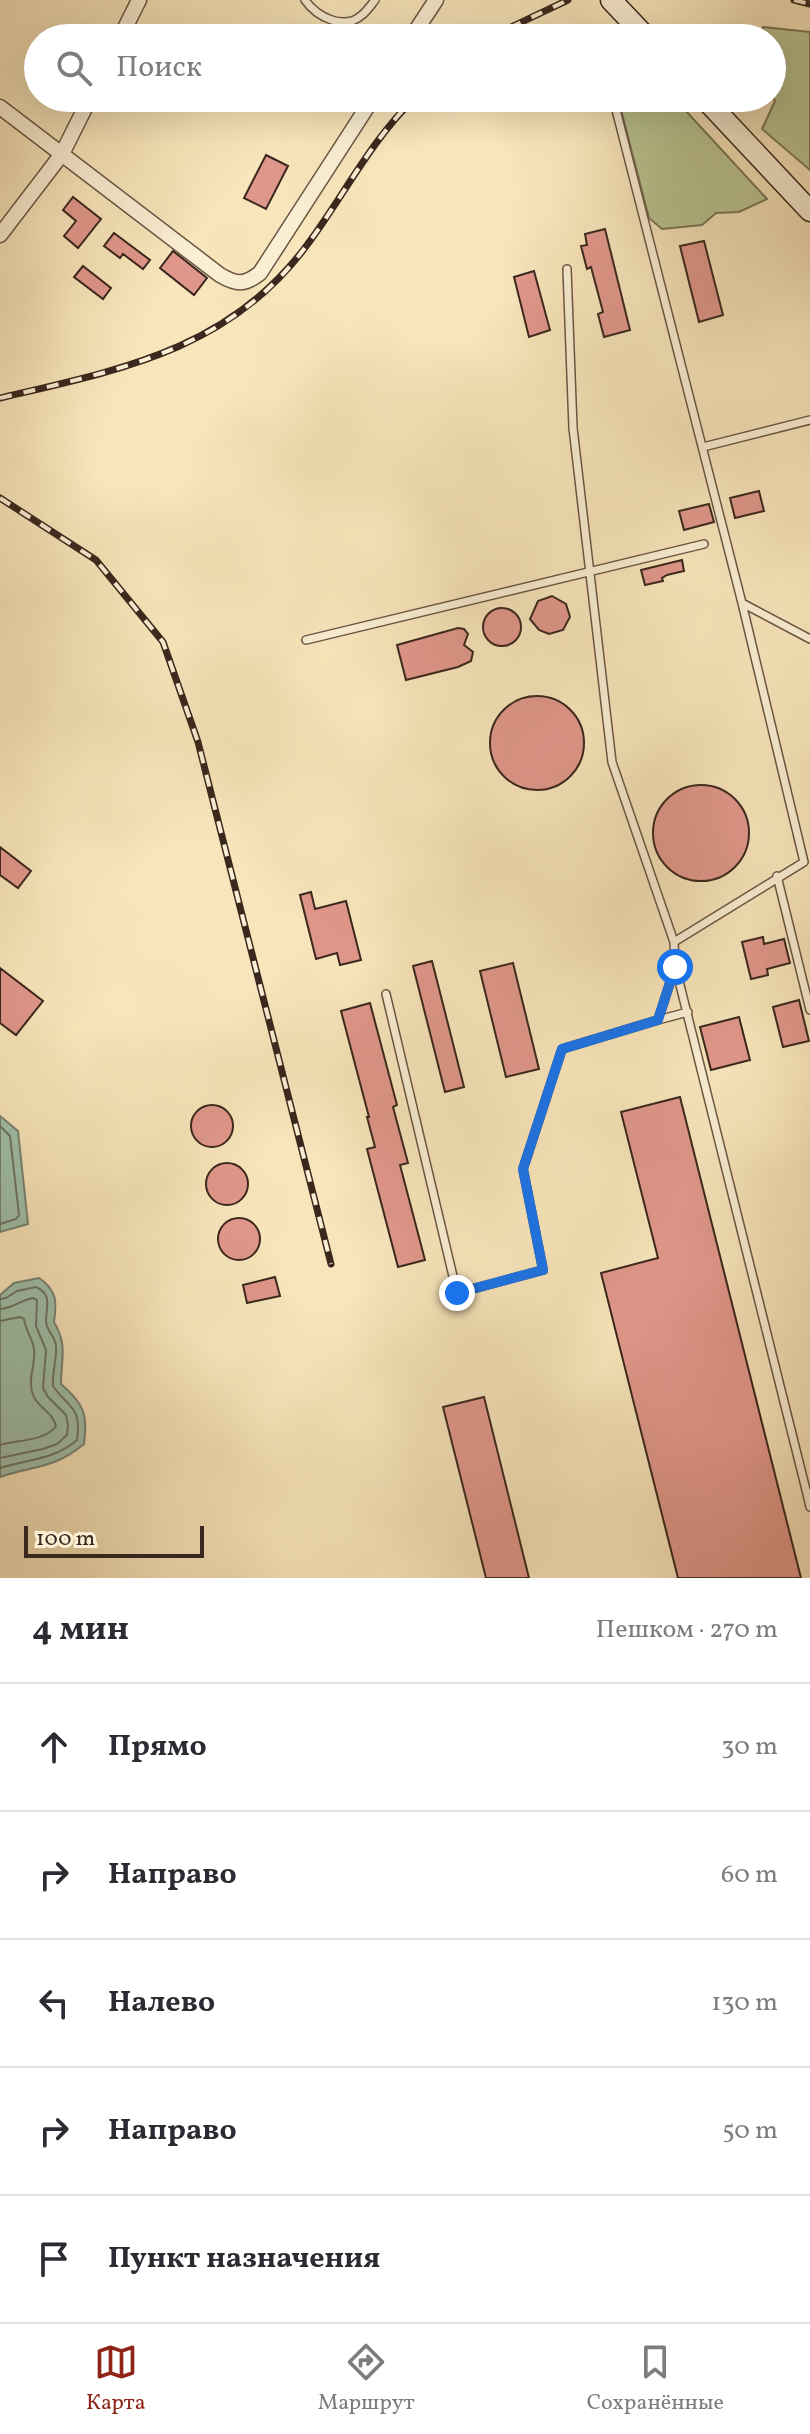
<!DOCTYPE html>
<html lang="ru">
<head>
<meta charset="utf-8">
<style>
	:root { --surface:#fff; --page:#f2f2f3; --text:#2b2b33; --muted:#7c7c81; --line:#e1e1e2; --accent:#8f2418 }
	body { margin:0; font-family:Vollkorn,serif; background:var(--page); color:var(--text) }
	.scale { position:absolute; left:24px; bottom:20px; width:180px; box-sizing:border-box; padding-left:8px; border:4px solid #3a271d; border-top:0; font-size:22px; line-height:28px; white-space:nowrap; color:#3a271d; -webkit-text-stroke:6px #faeed3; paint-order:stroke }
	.stop { position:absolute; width:24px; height:24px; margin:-18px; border:6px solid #1a73e8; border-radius:50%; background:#fff }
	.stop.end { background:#1a73e8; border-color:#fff; box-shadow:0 2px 8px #0008 }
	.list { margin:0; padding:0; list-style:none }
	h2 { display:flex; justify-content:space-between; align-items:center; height:104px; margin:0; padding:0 32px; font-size:34px }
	h2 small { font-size:26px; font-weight:400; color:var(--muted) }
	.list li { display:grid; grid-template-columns:52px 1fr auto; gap:24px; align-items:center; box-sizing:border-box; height:128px; padding:0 32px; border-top:2px solid var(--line) }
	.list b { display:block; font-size:30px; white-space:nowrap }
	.list em { font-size:26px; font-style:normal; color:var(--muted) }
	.icon { flex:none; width:44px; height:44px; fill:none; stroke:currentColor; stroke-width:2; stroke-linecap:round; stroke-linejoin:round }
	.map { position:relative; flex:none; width:810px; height:1578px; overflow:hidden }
	.search { position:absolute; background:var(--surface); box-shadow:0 8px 32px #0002; left:24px; right:24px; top:24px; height:88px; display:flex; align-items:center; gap:20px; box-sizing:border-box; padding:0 28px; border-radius:44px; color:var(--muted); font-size:30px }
	.sheet { height:744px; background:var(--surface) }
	nav { display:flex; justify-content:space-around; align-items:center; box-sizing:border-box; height:112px; border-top:2px solid var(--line); background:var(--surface); font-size:22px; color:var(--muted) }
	nav a { display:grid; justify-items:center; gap:4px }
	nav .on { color:var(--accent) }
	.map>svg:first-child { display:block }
	.green { fill:#bac593; stroke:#7a7658; stroke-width:2 }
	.water { fill:#9fc0aa; stroke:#778372; stroke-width:2 }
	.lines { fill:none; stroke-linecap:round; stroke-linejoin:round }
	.shore { stroke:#6c7464; stroke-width:2 }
	.building { fill:#e0978b; stroke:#3a271d; stroke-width:2 }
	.lane-casing { stroke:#6a5644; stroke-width:10 }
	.street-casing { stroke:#6a5644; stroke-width:17 }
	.secondary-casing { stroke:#3a271d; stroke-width:23 }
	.lane { stroke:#faeed3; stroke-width:7 }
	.street { stroke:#faeed3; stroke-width:14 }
	.secondary { stroke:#faeed3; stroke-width:20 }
	.rail-casing { stroke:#3a271d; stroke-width:7 }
	.rail { stroke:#faeed3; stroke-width:4; stroke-dasharray:12; stroke-linecap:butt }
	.route { stroke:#1a73e8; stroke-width:10 }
</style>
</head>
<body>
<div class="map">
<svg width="810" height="1578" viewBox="0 0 810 1578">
	<rect width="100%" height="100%" fill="#f8e5bb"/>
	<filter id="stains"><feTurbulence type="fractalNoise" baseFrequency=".0025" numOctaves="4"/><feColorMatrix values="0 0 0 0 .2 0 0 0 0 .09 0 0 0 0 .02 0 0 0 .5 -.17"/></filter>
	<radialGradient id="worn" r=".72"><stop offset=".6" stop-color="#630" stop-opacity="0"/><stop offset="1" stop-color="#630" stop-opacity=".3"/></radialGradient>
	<path class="green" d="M763 27 810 32V170L762 129 775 101 772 96V38H760Z
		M618 98H674L767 199 739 212 716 213 702 225 662 229 649 218Z"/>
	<path class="water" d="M0 1116 18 1131 28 1224 0 1232Z
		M39 1278C57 1290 57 1302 54 1322 68 1346 61 1358 61 1384 84 1404 88 1414 84 1444 54 1469 35 1465 0 1477V1295L14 1283Z"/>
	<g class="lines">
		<path class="shore" d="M0 1126 10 1136 19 1215 16 1219 0 1224
			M0 1299 6 1298 17 1291 36 1287C53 1295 46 1306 46 1321 46 1330 55 1336 56 1346 57 1359 52 1372 53 1386 69 1409 82 1406 77 1440 54 1460 28 1459 0 1468
			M0 1309C12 1309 21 1300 33 1298L37 1300 36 1326 46 1350 43 1388 48 1397 66 1415 68 1425 67 1435 57 1444 43 1449 0 1458
			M0 1321 20 1317 24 1319C25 1330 33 1339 34 1349 36 1365 27 1379 33 1395 38 1408 53 1412 56 1426 46 1441 17 1440 0 1445"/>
	</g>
	<path class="building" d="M266 155 288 166 266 209 244 198Z
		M73 197 101 219 78 248 64 236 76 221 63 210Z
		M605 229 630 330 604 337 598 314 603 312 591 267 587 269 581 246 587 245 585 234Z
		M114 233 150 260 143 269 123 254 120 258 104 246Z
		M704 241 723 315 699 322 680 246Z
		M173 251 207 278 194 295 160 268Z
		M83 266 111 288 103 299 74 277Z
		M534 271 550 330 529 337 514 277Z
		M759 491 764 511 735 518 730 498Z
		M709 504 714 522 684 530 679 511Z
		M682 560 684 571 667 575 662 578 663 581 645 585 641 570Z
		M552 596 566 604 570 617 563 630 549 634 539 630 530 619 538 601Z
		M483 627a19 19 0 1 1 38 0a19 19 0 1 1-38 0Z
		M458 628 464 629 468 634 464 645 473 652 471 661 458 667 406 680 397 645Z
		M490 743a47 47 0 1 1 94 0a47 47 0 1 1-94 0Z
		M653 833a48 48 0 1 1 96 0a48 48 0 1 1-96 0Z
		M0 847 31 871 18 888 0 875Z
		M311 892 315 909 346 901 361 960 340 965 337 953 316 959 300 895Z
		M763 937 764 944 784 939 790 963 767 969 768 975 751 979 742 942Z
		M432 961 464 1087 445 1092 413 966Z
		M513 963 539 1069 506 1077 480 971Z
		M0 968 43 1001 16 1035 0 1023Z
		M799 1000 809 1041 783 1047 773 1007Z
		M370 1003 397 1105 393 1107 408 1163 400 1165 425 1260 398 1267 367 1149 375 1147 367 1117H369L341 1011Z
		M739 1017 750 1060 711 1070 700 1027Z
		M680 1097 801 1578H678L601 1273 658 1258 621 1112Z
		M191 1126a21 21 0 1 1 42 0a21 21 0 1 1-42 0Z
		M206 1184a21 21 0 1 1 42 0a21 21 0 1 1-42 0Z
		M218 1239a21 21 0 1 1 42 0a21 21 0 1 1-42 0Z
		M275 1277 280 1296 247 1303 243 1285Z
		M484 1397 529 1578H486L443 1407Z"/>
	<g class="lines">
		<defs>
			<path id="lane" d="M305 0C317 17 344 31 362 15 367 11 371 5 375 0
				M613 98 742 603 810 639
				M567 269 573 428 612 762 674 942 804 862 742 603
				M703 447 810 420
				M306 640 704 544
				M777 876 810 1010
				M676 969 807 1494 810 1493
				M386 994 457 1293 543 1270 523 1169 562 1049 658 1020 675 967 674 942
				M658 1020 688 1012
				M807 1494 810 1507"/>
			<path id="street" d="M120 38 139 0
				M411 38 436 0
				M0 107 220 275C237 285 245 285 260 273L373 98
				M0 235 62 154 90 98"/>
			<path id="secondary" d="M611 0 647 38
				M704 98 810 211"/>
		</defs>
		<use href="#lane" class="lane-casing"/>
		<use href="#street" class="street-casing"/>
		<use href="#secondary" class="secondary-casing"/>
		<use href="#lane" class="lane"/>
		<use href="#street" class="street"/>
		<use href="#secondary" class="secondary"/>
		<defs>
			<path id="rail" d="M794 0 810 4
				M488 38 568 0
				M0 398C119 370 230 350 307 245 343 197 371 140 415 98
				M0 498 96 560 163 642 198 742 331 1264"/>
		</defs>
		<use href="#rail" class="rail-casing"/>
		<use href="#rail" class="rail"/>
	</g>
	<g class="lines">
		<path class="route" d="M457 1293 543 1270 523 1169 562 1049 658 1020 675 967"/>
	</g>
	<rect width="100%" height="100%" filter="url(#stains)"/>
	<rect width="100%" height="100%" fill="url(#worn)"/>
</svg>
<div class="scale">100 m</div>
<div class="stop" style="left:675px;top:967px"></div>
<div class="stop end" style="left:457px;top:1293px"></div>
<div class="search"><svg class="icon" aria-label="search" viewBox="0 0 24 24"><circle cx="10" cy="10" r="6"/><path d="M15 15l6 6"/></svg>Поиск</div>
</div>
<section class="sheet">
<h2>4 мин<small>Пешком · 270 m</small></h2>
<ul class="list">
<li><svg class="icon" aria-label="ahead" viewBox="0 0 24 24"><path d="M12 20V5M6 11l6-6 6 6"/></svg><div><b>Прямо</b></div><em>30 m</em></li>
<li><svg class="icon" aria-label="right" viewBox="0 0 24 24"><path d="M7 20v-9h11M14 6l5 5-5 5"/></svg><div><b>Направо</b></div><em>60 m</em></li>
<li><svg class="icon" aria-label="left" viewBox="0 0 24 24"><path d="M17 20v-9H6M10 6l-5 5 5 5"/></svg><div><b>Налево</b></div><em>130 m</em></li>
<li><svg class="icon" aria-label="right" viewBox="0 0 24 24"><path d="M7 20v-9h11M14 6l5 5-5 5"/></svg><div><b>Направо</b></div><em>50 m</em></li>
<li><svg class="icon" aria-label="arrive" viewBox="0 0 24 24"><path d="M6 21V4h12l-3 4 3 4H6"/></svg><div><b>Пункт назначения</b></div></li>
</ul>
</section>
<nav>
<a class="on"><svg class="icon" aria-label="map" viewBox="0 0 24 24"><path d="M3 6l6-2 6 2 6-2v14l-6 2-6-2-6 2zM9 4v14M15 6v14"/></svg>Карта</a>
<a><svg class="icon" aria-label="directions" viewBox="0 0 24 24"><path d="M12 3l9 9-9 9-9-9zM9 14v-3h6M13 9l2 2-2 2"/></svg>Маршрут</a>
<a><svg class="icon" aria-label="saved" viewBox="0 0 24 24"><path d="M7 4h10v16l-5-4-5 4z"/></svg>Сохранённые</a>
</nav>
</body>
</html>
